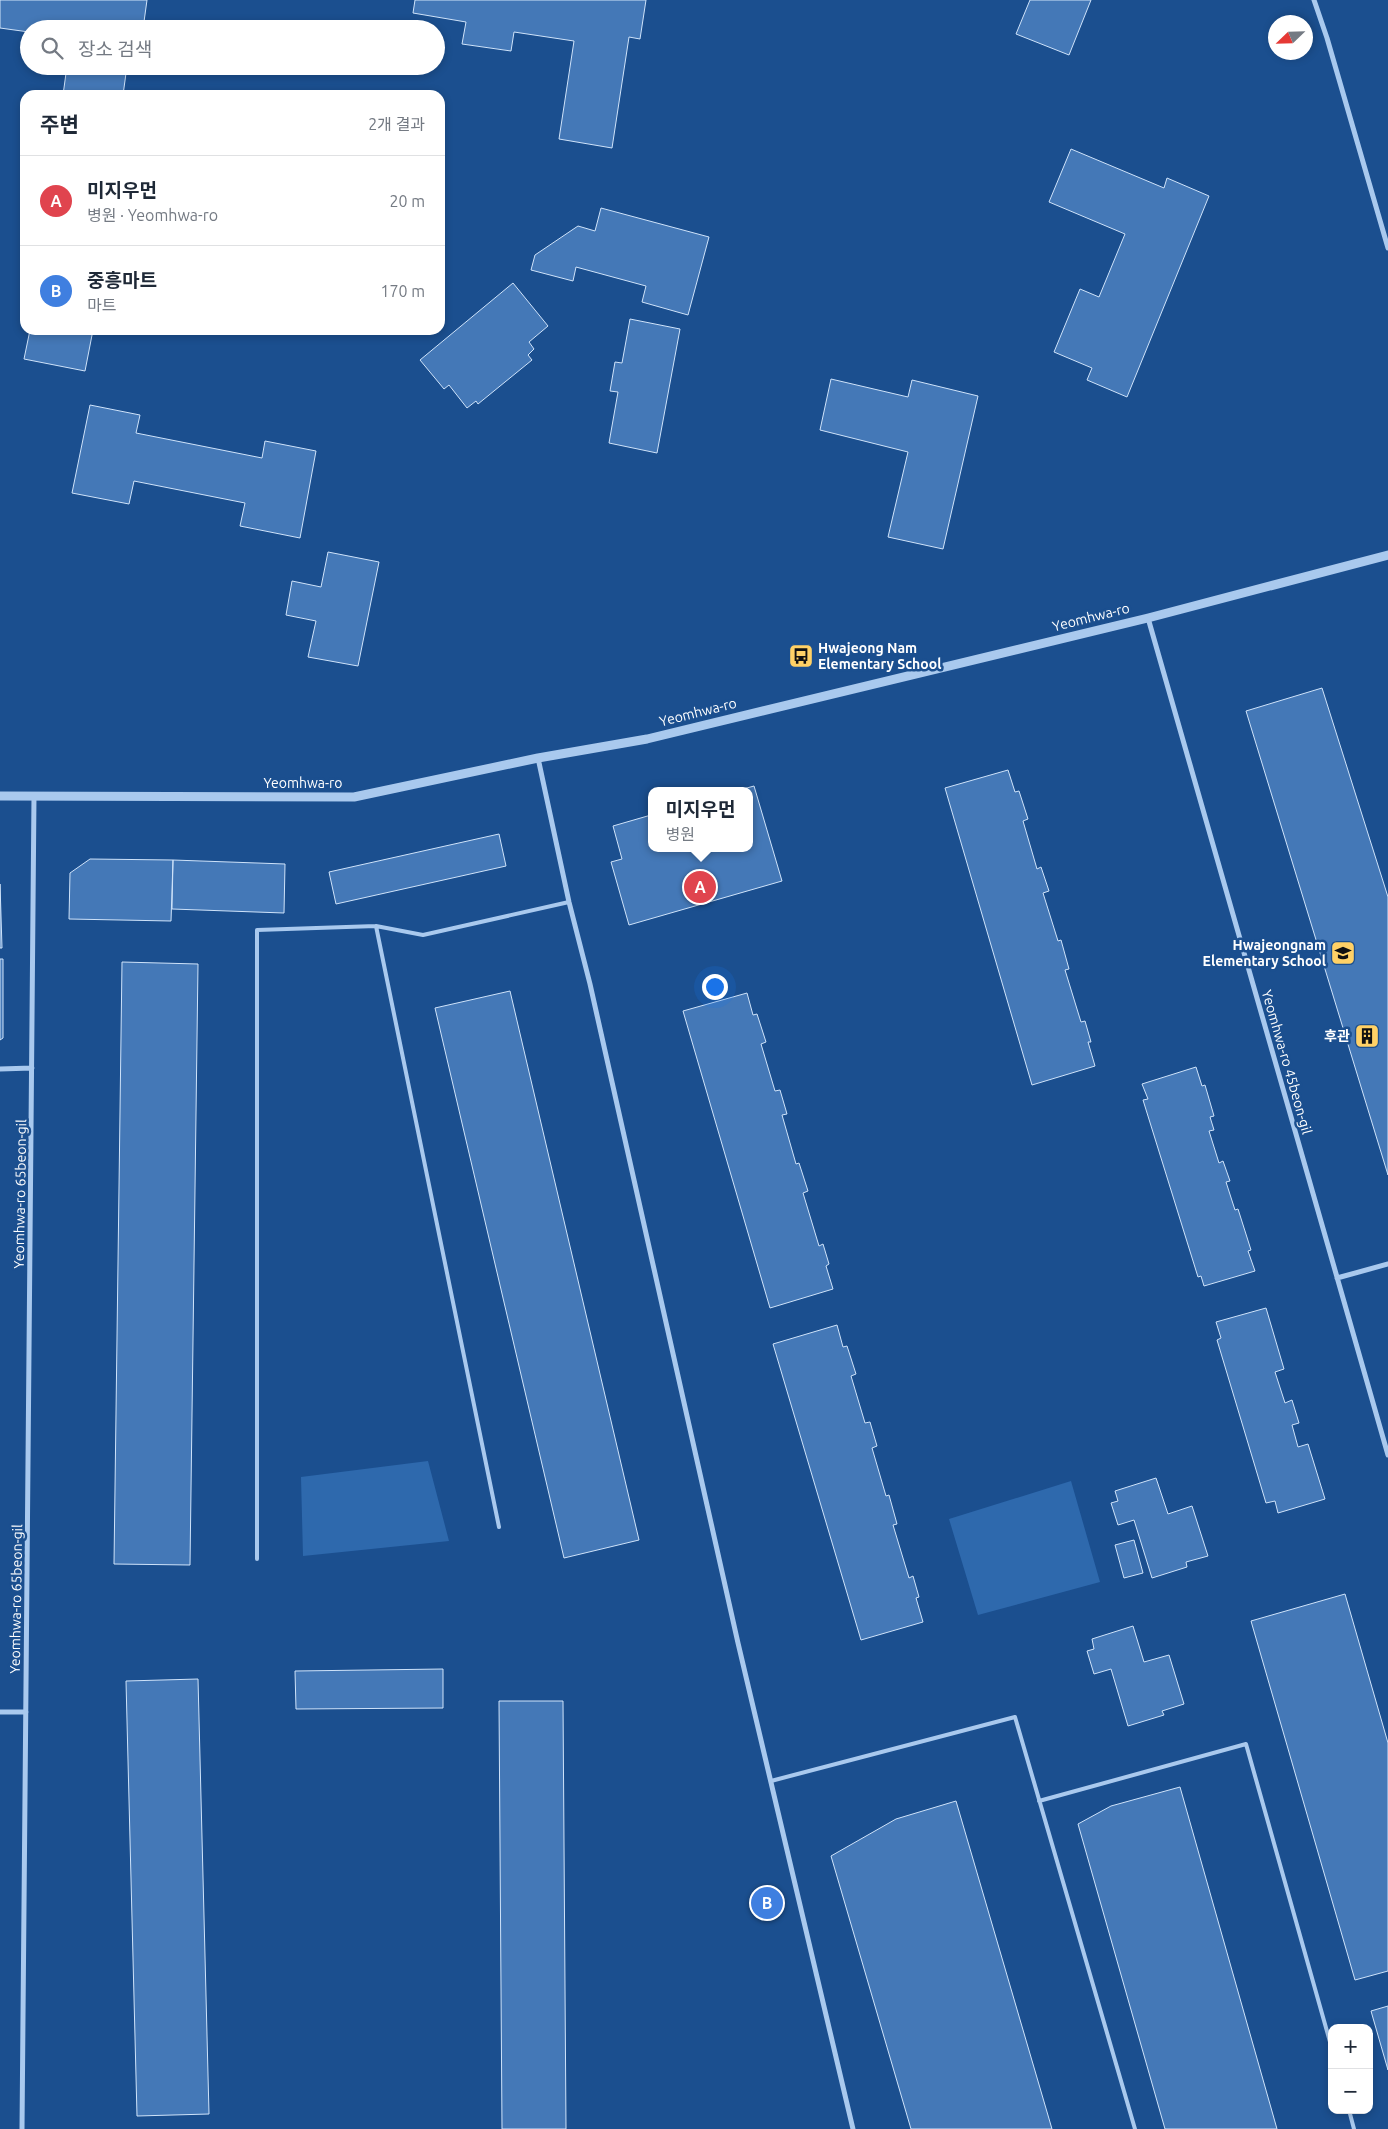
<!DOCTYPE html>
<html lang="ko">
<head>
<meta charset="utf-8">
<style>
	:root { --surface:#fff; --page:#f6f6f7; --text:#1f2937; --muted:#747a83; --line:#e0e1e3; --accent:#0b8043 }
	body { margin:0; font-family:Ubuntu,"Noto Sans KR",sans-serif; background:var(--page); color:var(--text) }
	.controls { position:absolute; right:15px; bottom:15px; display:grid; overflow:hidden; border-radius:10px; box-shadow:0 2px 8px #0003 }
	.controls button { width:45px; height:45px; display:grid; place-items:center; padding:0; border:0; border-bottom:1px solid var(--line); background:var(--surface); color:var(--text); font:25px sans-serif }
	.compass { position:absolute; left:1268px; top:15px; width:45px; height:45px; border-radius:50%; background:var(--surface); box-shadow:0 2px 8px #0003; rotate:247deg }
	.you { position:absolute; left:714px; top:986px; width:18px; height:18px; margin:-12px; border:4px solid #fff; border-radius:50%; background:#1a73e8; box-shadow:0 0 0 8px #1a73e833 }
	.badge { display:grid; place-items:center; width:32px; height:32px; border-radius:50%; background:var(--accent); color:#fff; font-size:16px; font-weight:700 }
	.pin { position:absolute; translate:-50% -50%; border:2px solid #fff; box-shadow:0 1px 5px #0006 }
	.popup { position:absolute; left:648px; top:787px; width:105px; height:65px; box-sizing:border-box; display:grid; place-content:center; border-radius:10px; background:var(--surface); filter:drop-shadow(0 1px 4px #0005); font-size:16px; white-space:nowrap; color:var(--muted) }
	.popup b { font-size:19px; color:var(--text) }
	.popup::after { content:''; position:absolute; left:50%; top:100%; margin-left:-10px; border:10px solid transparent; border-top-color:var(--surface) }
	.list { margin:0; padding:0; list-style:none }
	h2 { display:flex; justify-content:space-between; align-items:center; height:65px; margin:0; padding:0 20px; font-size:21px }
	h2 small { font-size:16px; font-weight:400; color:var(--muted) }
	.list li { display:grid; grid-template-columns:32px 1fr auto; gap:15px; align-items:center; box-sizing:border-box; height:90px; padding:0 20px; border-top:1px solid var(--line) }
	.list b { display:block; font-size:19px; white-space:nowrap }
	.list p { margin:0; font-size:16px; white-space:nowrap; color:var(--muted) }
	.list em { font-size:16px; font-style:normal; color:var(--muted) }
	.icon { flex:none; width:28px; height:28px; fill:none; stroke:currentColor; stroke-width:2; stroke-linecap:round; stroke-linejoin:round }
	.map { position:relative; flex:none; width:1388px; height:2129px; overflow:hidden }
	.search { position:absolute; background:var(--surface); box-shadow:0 2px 8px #0003; left:20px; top:20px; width:425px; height:55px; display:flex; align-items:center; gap:12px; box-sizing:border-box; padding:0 18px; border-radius:28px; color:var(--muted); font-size:19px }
	.panel { position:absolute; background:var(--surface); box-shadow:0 2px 8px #0003; left:20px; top:90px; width:425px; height:245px; border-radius:15px }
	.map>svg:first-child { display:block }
	.park { fill:#2e69ad }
	.building { fill:#4478b7; stroke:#cfe3fa }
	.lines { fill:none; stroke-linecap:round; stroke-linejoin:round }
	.service { stroke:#a9c9ee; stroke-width:4 }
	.minor { stroke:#a9c9ee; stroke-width:5 }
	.tertiary { stroke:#a9c9ee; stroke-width:9 }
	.labels { text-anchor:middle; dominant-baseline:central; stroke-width:5; stroke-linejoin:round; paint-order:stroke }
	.street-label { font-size:14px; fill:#fff; stroke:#1b4f8f }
	.poi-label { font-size:14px; font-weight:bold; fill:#fff; stroke:#1b4f8f; text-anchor:end }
</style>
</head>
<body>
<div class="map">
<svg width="1388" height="2129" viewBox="0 0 1388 2129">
	<rect width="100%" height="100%" fill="#1b4f8f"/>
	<path class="park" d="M428 1461 449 1541 303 1556 301 1477Z
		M1071 1481 1100 1582 978 1615 949 1519Z"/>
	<path class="building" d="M0 0H147L143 29H29V32L0 28Z
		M415 0H646L640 39 629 37 612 148 559 139 574 41 514 32 511 51 462 44 466 22 413 13Z
		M1030 0H1091L1069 55 1016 34Z
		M67 66H127L123 95H63Z
		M1071 149 1164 188 1167 178 1209 196 1127 397 1087 380 1092 368 1054 352 1080 289 1099 297 1125 234 1049 202Z
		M601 208 709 237 688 315 642 302 646 286 576 267 573 281 531 270 535 255 578 226 595 231Z
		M513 283 548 326 529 342 534 349 528 355 532 360 478 404 476 401 467 408 449 385 444 389 420 360Z
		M630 319 680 329 657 453 609 443 618 392 610 391 615 362 622 363Z
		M30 330H93L85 371 24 359Z
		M831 379 908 397 912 380 978 396 943 549 888 537 908 452 820 430Z
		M90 405 140 415 136 433 262 458 265 441 316 451 300 538 240 526 245 503 134 481 129 504 72 493Z
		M328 552 379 562 358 666 308 657 316 621 286 615 292 581 321 587Z
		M1322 688 1388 897V1175L1246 711Z
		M1008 770 1015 792 1019 791 1028 819 1023 821 1037 869 1041 867 1049 891 1043 893 1058 941 1061 940 1069 969 1065 970 1081 1022 1085 1021 1091 1042H1088L1095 1066 1032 1085 945 788Z
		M754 786 782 881 629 925 611 862 622 859 613 826 651 815V848H749V791H736Z
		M499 834 506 866 336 904 329 872Z
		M90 859 173 860 171 921 69 919 70 873Z
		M173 860 285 864 284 913 172 909Z
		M0 884 2 948H0Z
		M0 959H3V1038L0 1040Z
		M122 962 198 964 190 1565 114 1564Z
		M510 991 639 1540 564 1558 435 1008Z
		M747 993 753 1015 757 1014 766 1042 761 1044 775 1091 780 1090 787 1114 782 1115 796 1164 799 1163 808 1191 803 1193 819 1246 823 1244 829 1264 826 1266 833 1289 770 1308 683 1011Z
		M1196 1067 1202 1086 1205 1085 1214 1116 1210 1117 1214 1130 1209 1131 1219 1163 1223 1161 1230 1181 1226 1182 1235 1210 1238 1209 1251 1250 1248 1251 1255 1271 1204 1286 1201 1276 1198 1277 1143 1100 1148 1099 1142 1084Z
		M1266 1308 1284 1369 1275 1372 1285 1403 1292 1400 1299 1423 1292 1425 1298 1447 1308 1444 1325 1499 1278 1513 1275 1501 1266 1503 1217 1340 1221 1338 1216 1322Z
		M837 1325 843 1347 847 1346 856 1374 851 1376 865 1423 870 1422 877 1446 872 1448 886 1496 889 1495 897 1524 893 1525 909 1578 913 1576 919 1597 916 1598 923 1622 861 1640 773 1344Z
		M1156 1478 1168 1514 1192 1506 1208 1556 1186 1562 1187 1567 1152 1578 1134 1520 1118 1525 1111 1503 1118 1501 1115 1491Z
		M1134 1540 1143 1573 1124 1578 1115 1545Z
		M1345 1594 1388 1743V1971L1355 1980 1251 1621Z
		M1133 1626 1144 1662 1169 1655 1184 1704 1162 1711 1164 1715 1128 1726 1111 1669 1094 1674 1087 1651 1094 1649 1092 1639Z
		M443 1669V1708L296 1709 295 1671Z
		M198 1679 209 2114 137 2116 126 1681Z
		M499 1701H563L566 2129H502Z
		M1180 1787 1277 2129H1165L1078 1824 1111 1806Z
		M956 1801 1052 2129H911L831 1856 896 1819Z
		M1388 2006V2070L1371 2011Z"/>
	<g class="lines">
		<path class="service" d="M376 926 499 1527
			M257 1559V930L376 926 423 935 569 902
			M771 1781 1015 1717 1135 2129
			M1039 1801 1246 1744 1332 2049
			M1349 2110 1354 2129"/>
		<path class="minor" d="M1314 0 1327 38 1388 248
			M1148 618 1388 1455
			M538 758 569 902 590 984 738 1643 853 2129
			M0 1069 32 1068
			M1337 1278 1388 1264
			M0 1712H26
			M22 2129 34 796"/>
		<path class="tertiary" d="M0 796 354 797 538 758 647 739 1148 618 1388 555"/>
	</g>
	<defs>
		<symbol id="bus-square" viewBox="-11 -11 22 22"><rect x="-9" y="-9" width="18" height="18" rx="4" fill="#ffd166" stroke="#1b4f8f"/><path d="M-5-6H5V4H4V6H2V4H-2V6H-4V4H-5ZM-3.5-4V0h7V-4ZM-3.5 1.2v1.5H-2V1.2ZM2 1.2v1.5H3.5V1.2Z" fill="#111"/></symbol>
		<symbol id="school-square" viewBox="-11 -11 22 22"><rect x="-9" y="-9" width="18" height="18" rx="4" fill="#ffd166" stroke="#1b4f8f"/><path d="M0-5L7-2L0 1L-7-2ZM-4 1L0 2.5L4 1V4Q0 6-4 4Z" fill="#111"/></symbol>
		<symbol id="building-square" viewBox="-11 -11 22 22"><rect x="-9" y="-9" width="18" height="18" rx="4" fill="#ffd166" stroke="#1b4f8f"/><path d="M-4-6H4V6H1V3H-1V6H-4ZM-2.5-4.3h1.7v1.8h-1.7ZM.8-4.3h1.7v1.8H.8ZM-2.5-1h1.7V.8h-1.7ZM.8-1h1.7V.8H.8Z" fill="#111"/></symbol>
	</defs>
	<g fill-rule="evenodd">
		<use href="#bus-square" x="787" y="642" width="28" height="28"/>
		<use href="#school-square" x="1329" y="939" width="28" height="28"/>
		<use href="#building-square" x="1353" y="1022" width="28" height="28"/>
	</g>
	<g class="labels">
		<g class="street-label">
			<text transform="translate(1091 617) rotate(-14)">Yeomhwa-ro</text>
			<text transform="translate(698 712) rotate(-14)">Yeomhwa-ro</text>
			<text x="303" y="783">Yeomhwa-ro</text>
			<text transform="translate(1287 1062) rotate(74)">Yeomhwa-ro 45beon-gil</text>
			<text transform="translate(20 1194) rotate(-89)">Yeomhwa-ro 65beon-gil</text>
			<text transform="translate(16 1599) rotate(-89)">Yeomhwa-ro 65beon-gil</text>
		</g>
		<g class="poi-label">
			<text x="818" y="648" text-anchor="start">Hwajeong Nam<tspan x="818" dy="16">Elementary School</tspan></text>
			<text x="1326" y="945">Hwajeongnam<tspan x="1326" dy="16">Elementary School</tspan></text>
			<text x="1350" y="1036">후관</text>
		</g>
	</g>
</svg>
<div class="controls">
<button>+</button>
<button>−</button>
</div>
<svg class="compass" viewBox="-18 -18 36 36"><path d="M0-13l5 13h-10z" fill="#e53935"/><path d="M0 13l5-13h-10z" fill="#747a83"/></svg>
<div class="you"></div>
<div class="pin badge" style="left:700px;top:887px;background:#e0444e">A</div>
<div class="popup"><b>미지우먼</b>병원</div>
<div class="pin badge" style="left:767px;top:1903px;background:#3f7fe0">B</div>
<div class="search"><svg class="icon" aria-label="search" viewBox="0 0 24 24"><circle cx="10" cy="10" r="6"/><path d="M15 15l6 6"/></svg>장소 검색</div>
<section class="panel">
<h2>주변<small>2개 결과</small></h2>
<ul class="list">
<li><span class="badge" style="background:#e0444e">A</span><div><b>미지우먼</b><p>병원 · Yeomhwa-ro</p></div><em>20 m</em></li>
<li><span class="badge" style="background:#3f7fe0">B</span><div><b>중흥마트</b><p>마트</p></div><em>170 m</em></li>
</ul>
</section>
</div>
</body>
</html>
